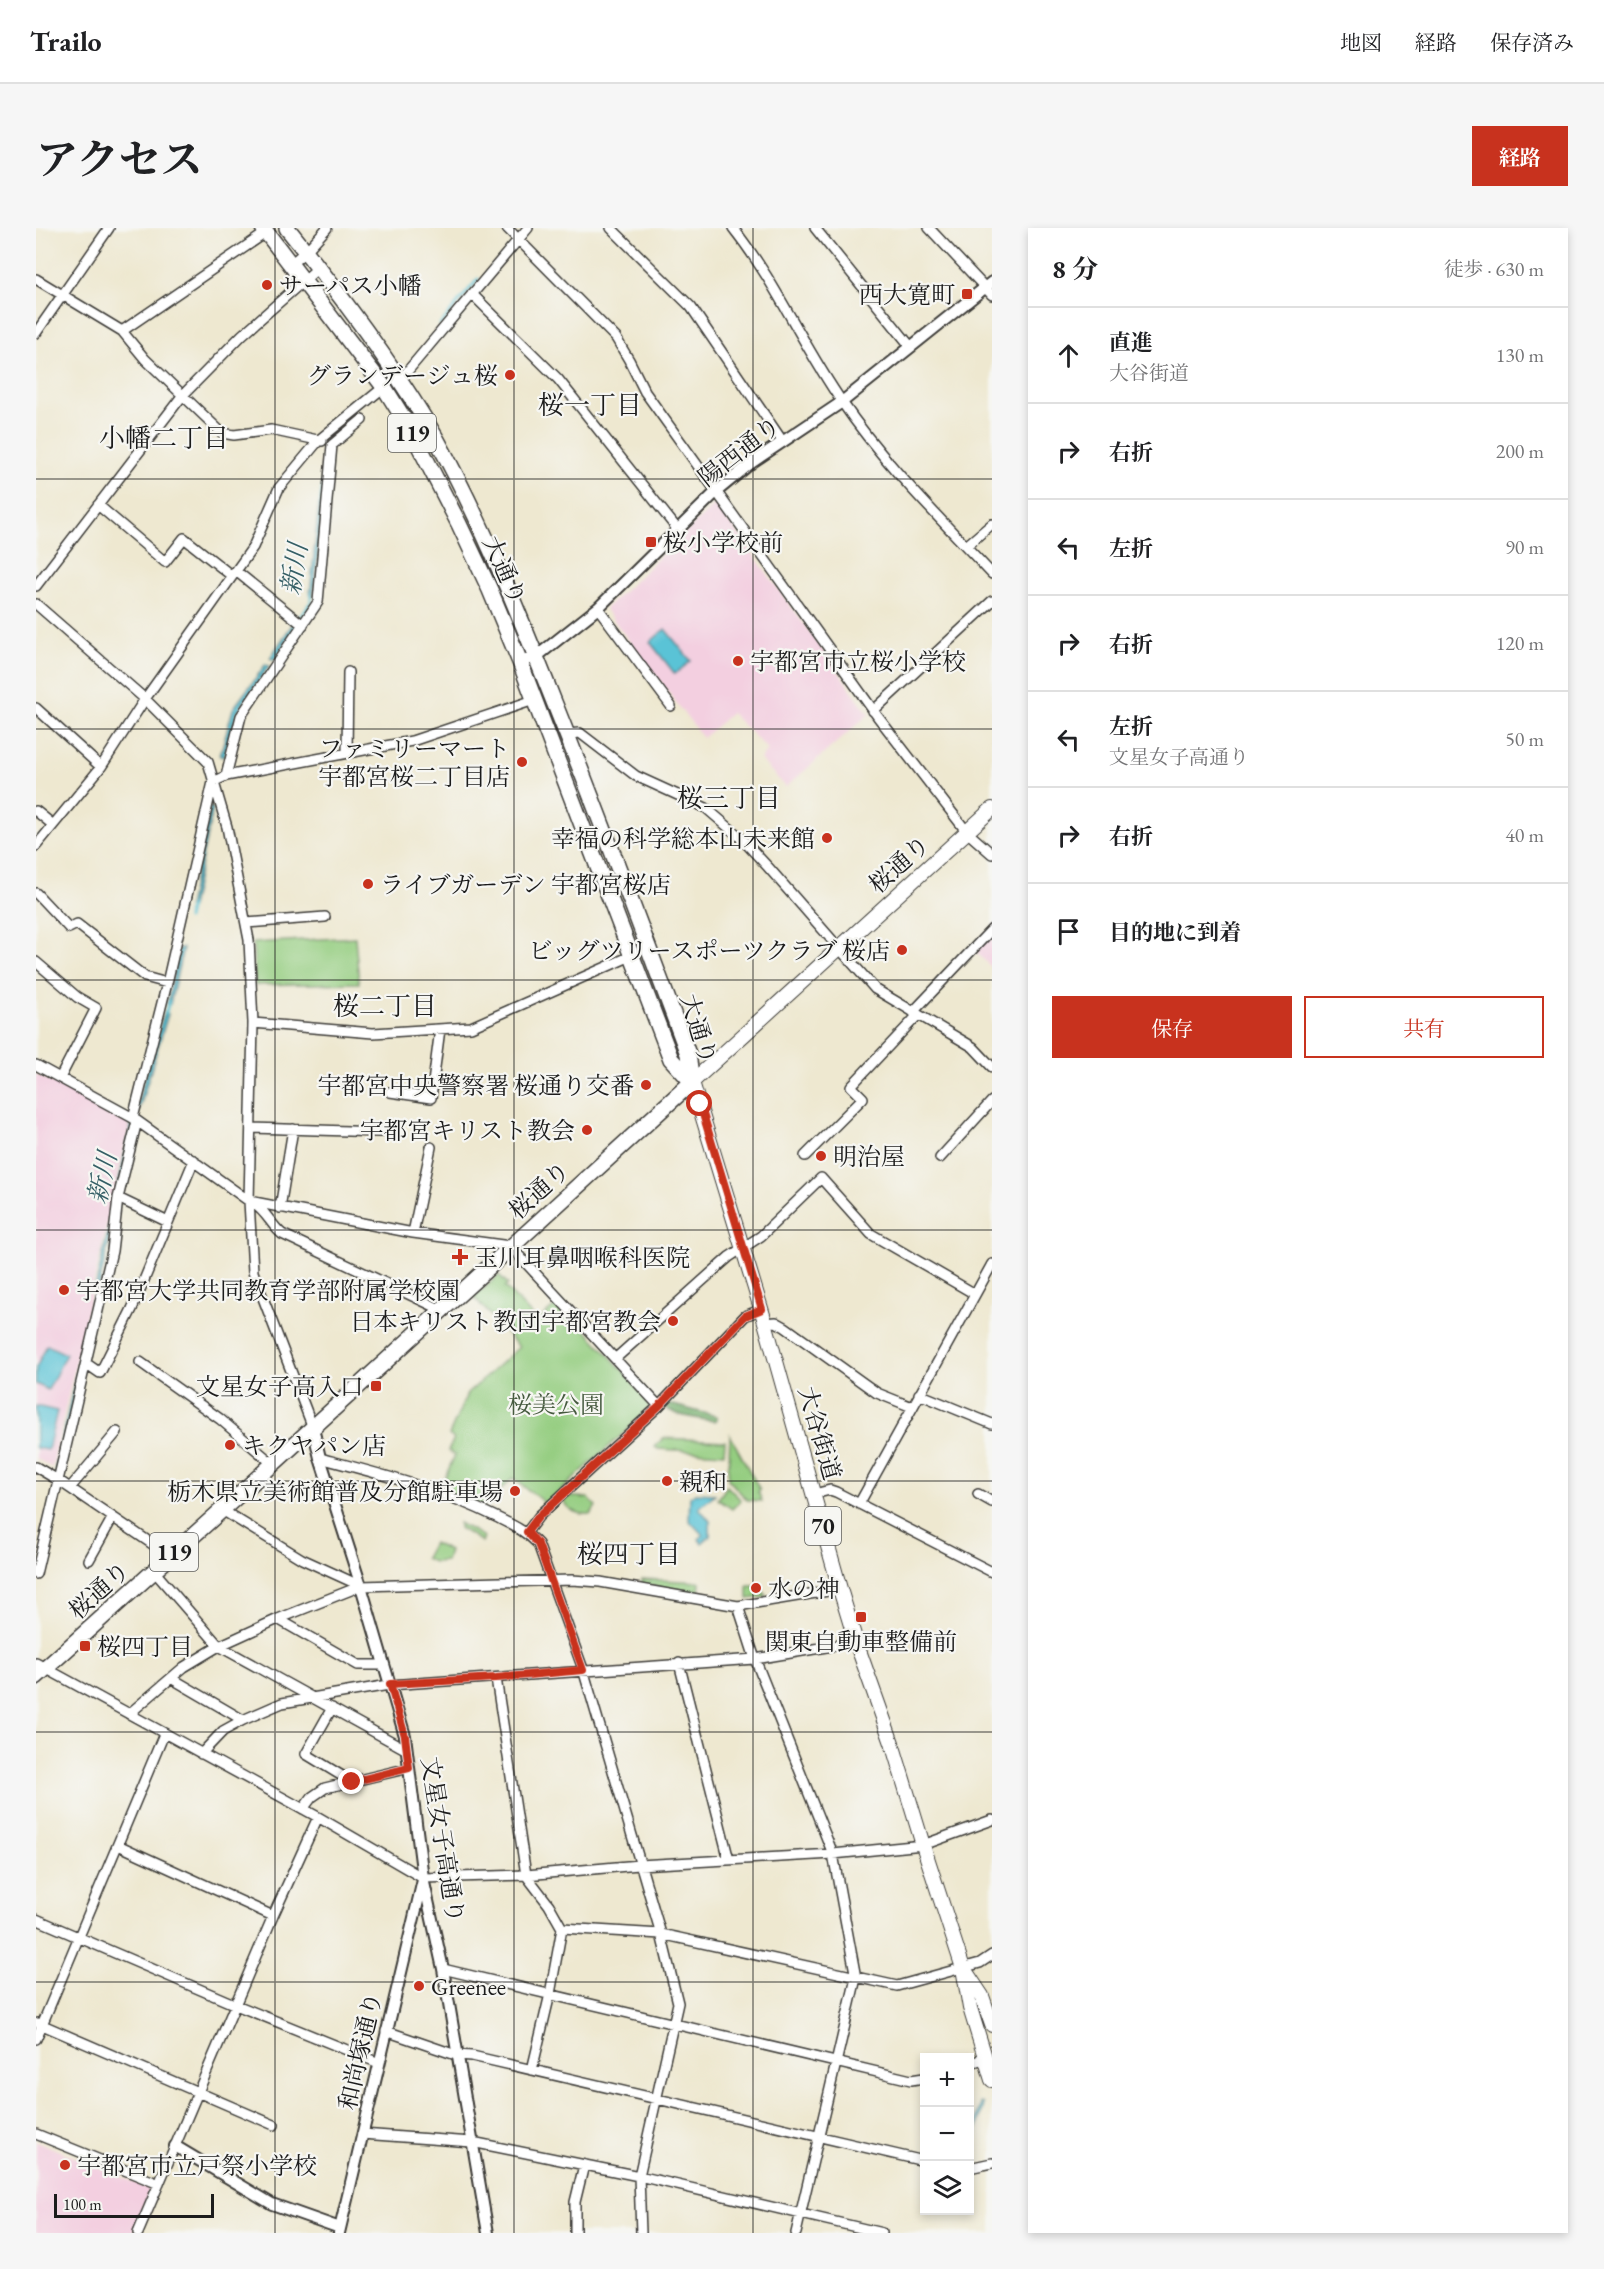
<!DOCTYPE html>
<html lang="ja">
<head>
<meta charset="utf-8">
<style>
	:root { --surface:#fff; --page:#f6f6f6; --text:#202124; --muted:#757577; --line:#e0e0e0; --accent:#c8321e }
	body { margin:0; font-family:"EB Garamond","Noto Serif JP",serif; background:var(--page); color:var(--text) }
	.controls { position:absolute; right:18px; bottom:18px; display:grid; overflow:hidden; border-radius:0px; box-shadow:0 3px 9px #0003 }
	.controls button { width:54px; height:54px; display:grid; place-items:center; padding:0; border:0; border-bottom:2px solid var(--line); background:var(--surface); color:var(--text); font:30px sans-serif }
	.scale { position:absolute; left:18px; bottom:15px; width:160px; box-sizing:border-box; padding-left:6px; border:3px solid #1c1c1c; border-top:0; font-size:16px; line-height:21px; white-space:nowrap; color:#1c1c1c; -webkit-text-stroke:4px #f6f6f2; paint-order:stroke }
	.stop { position:absolute; width:18px; height:18px; margin:-14px; border:4px solid #c8321e; border-radius:50%; background:#fff }
	.stop.end { background:#c8321e; border-color:#fff; box-shadow:0 2px 6px #0008 }
	.list { margin:0; padding:0; list-style:none }
	h2 { display:flex; justify-content:space-between; align-items:center; height:78px; margin:0; padding:0 24px; font-size:26px }
	h2 small { font-size:20px; font-weight:400; color:var(--muted) }
	.list li { display:grid; grid-template-columns:39px 1fr auto; gap:18px; align-items:center; box-sizing:border-box; height:96px; padding:0 24px; border-top:2px solid var(--line) }
	.list b { display:block; font-size:22px; white-space:nowrap }
	.list p { margin:0; font-size:20px; white-space:nowrap; color:var(--muted) }
	.list em { font-size:20px; font-style:normal; color:var(--muted) }
	.actions { display:flex; gap:12px; padding:18px 24px }
	.actions a { flex:1; padding:14px 0; border:2px solid var(--accent); border-radius:0px; text-align:center; font-size:21px; color:var(--accent) }
	.actions .main { background:var(--accent); color:#fff }
	.icon { flex:none; width:33px; height:33px; fill:none; stroke:currentColor; stroke-width:2; stroke-linecap:round; stroke-linejoin:round }
	.map { position:relative; flex:none; width:956px; height:2005px; overflow:hidden; border-radius:0px }
	header { display:flex; align-items:center; gap:36px; box-sizing:border-box; height:84px; padding:0 30px; background:var(--surface); border-bottom:2px solid var(--line) }
	header strong { font-size:28px }
	nav { display:flex; gap:33px; margin-inline-start:auto; font-size:21px }
	.intro { display:flex; align-items:center; justify-content:space-between; box-sizing:border-box; height:144px; padding:0 36px }
	h1 { margin:0; font-size:42px }
	.button { padding:15px 27px; border-radius:0px; background:var(--accent); color:#fff; font-size:21px; font-weight:700 }
	main { display:flex; gap:36px; padding:0 36px }
	aside { flex:1; background:var(--surface); border-radius:0px; box-shadow:0 3px 9px #0003 }
	.map>svg:first-child { display:block }
	.built { fill:#f3cfe0 }
	.green { fill:#94cd80; stroke:#58744e; stroke-width:1.5 }
	.forest { fill:#77b06e; stroke:#4a6645; stroke-width:1.5 }
	.water { fill:#5ac3d6; stroke:#3b7079; stroke-width:1.5 }
	.lines { fill:none; stroke-linecap:round; stroke-linejoin:round }
	.stream { stroke:#5ac3d6; stroke-width:3 }
	.minor-casing { stroke:#3c3b37; stroke-width:12 }
	.tertiary-casing { stroke:#3c3b37; stroke-width:14 }
	.primary-casing { stroke:#3c3b37; stroke-width:16 }
	.trunk-casing { stroke:#3c3b37; stroke-width:18 }
	.minor { stroke:#fff; stroke-width:9 }
	.tertiary { stroke:#fff; stroke-width:10 }
	.primary { stroke:#fff; stroke-width:14 }
	.trunk { stroke:#fff; stroke-width:15 }
	.route { stroke:#c8321e; stroke-width:8 }
	.grid { fill:none; stroke:#1c1c1c; stroke-width:1.5; stroke-opacity:0.55 }
	.poi-dot { fill:#c8321e; stroke:#f6f6f2; stroke-width:2 }
	.labels { text-anchor:middle; dominant-baseline:central; stroke-width:4.5; stroke-linejoin:round; paint-order:stroke }
	.shield { fill:#f6f6f2; stroke:#5d5d5c; stroke-width:1.5 }
	.shield-label { font-size:22px; font-weight:bold; fill:#1c1c1c }
	.poi-label { font-size:24px; fill:#1c1c1c; stroke:#f6f6f2; text-anchor:start }
	.street-label { font-size:24px; fill:#1c1c1c; stroke:#f6f6f2 }
	.park-label { font-size:24px; fill:#465a3f; stroke:#f6f6f2 }
	.neighbourhood-label { font-size:26px; fill:#1c1c1c; stroke:#f6f6f2 }
	.water-label { font-size:26px; font-style:italic; fill:#355f66; stroke:#f6f6f2 }
</style>
</head>
<body>
<header>
<strong>Trailo</strong>
<nav><a>地図</a><a>経路</a><a>保存済み</a></nav>
</header>
<div class="intro"><h1>アクセス</h1><a class="button">経路</a></div>
<main>
<div class="map">
<svg width="956" height="2005" viewBox="0 0 956 2005">
	<rect width="100%" height="100%" fill="#f6f6f2"/>
	<filter id="ink" filterUnits="userSpaceOnUse"><feTurbulence type="fractalNoise" baseFrequency=".0167" numOctaves="2"/><feDisplacementMap in="SourceGraphic" scale="12" xChannelSelector="R" yChannelSelector="G"/><feConvolveMatrix kernelMatrix="1 2 1 2 8 2 1 2 1" color-interpolation-filters="sRGB"/></filter>
	<filter id="wash" filterUnits="userSpaceOnUse"><feTurbulence type="fractalNoise" baseFrequency=".008" numOctaves="4" result="noise"/><feDisplacementMap in="SourceGraphic" scale="24" xChannelSelector="R" yChannelSelector="G"/><feGaussianBlur stdDeviation="1.35" result="paint"/><feColorMatrix in="noise" values="0 0 0 0 0 0 0 0 0 0 0 0 0 0 0 0 0 1.4 0 .05"/><feComposite in="paint" operator="in"/></filter>
	<g filter="url(#wash)">
		<rect width="100%" height="100%" fill="#eee8d0"/>
		<path class="built" d="M680 275 833 486 750 559 724 531 732 522 695 485 667 510 569 381Z
			M956 703V740L937 721Z
			M0 846 94 894 16 1240 0 1230Z
			M0 1913 114 1961 97 2005H0Z"/>
		<path class="green" d="M319 709 323 755 219 757 217 715Z
			M463 1047 472 1056 469 1059 501 1093 524 1074 615 1173V1180L510 1276 477 1250 447 1279 404 1260 419 1227 412 1223 418 1211 413 1207 431 1166 483 1119 438 1069Z
			M694 1207 724 1262 722 1264 726 1273 711 1272 692 1251Z
			M627 1210 689 1213 688 1225 622 1221 619 1219Z
			M691 1258 705 1272 696 1281 682 1271Z
			M529 1268 552 1270 560 1278 555 1286C544 1287 531 1284 527 1271Z
			M423 1295 448 1309 446 1314 423 1300Z
			M397 1315 413 1323 410 1333 397 1334 389 1330Z
			M606 1351 664 1354 663 1366 606 1356Z
			M712 1358H723L730 1367V1369L712 1371Z"/>
		<path class="forest" d="M630 1175 680 1188 681 1191 679 1193C665 1191 638 1189 628 1178Z"/>
		<path class="water" d="M283 276 287 277 277 369 274 367Z
			M258 394 261 397 238 432 234 430Z
			M629 401 655 433 639 446 614 414Z
			M230 436 233 438 201 484 188 529 184 528 197 481Z
			M174 579 177 580 155 679H152Z
			M143 720H147L134 776H131Z
			M128 785 132 786 102 885 99 884Z
			M96 894 99 895 22 1243 19 1242Z
			M11 1117 30 1126 12 1162 0 1156V1140Z
			M0 1178 21 1183 12 1222 0 1220Z
			M659 1265 679 1266 663 1280 674 1293V1308L666 1315 663 1311 667 1307 653 1292 654 1269Z
			M944 1875 947 1876 934 1934V1922Z"/>
		<g class="lines">
			<path class="stream" d="M404 97 442 51
				M284 279 288 247
				M262 392 275 374V366
				M151 691 154 677
				M129 787 133 773
				M933 1920 936 1911"/>
		</g>
	</g>
	<g filter="url(#ink)">
		<g class="lines">
			<defs>
				<path id="minor" d="M471 0 580 110 593 132 609 164 842 489 931 604 956 626
					M575 0 655 79 747 214
					M697 0C740 54 767 118 806 174 849 237 904 290 956 346
					M779 0 875 119
					M893 0 956 67
					M256 35 270 23 291 0
					M0 51 86 103 109 131 186 205 198 207 235 202 286 213
					M436 66 522 151 642 302
					M86 103 231 4
					M0 105 73 0
					M364 152 492 0
					M62 277 129 334 148 310 196 348
					M930 318 956 296
					M200 343 267 397
					M0 358 146 168 206 107 282 40
					M0 376 109 471 172 534 191 599 213 712 217 795 213 973 217 1044 277 1200
					M562 380 635 478
					M0 480 65 539
					M837 483 956 373
					M531 506 544 505 600 548 670 580 705 610 732 639 839 761 937 819 956 839
					M311 525 312 444
					M190 548 205 488 282 374 296 217 326 192
					M0 583 16 596
					M0 618 65 539 109 471 217 319 243 260 283 212 348 159
					M0 665 33 700 41 696 109 749 131 755
					M210 695 289 689
					M0 734 41 769 60 780 24 850
					M877 784 956 701
					M217 795 337 805 435 799 595 728
					M0 837 97 890 213 973 377 1005 474 1018 623 1178
					M354 864 395 870 404 801
					M97 890 131 755 177 554 190 548 376 513 498 472
					M216 900 345 904
					M769 928 827 870 815 858 882 787
					M904 930 956 873
					M82 970 132 994
					M218 976C230 983 235 997 246 1006L406 1082
					M244 980 257 901
					M377 1005 395 919
					M729 1095 740 1094 749 1099 841 1165 876 1179
					M580 1130 693 1029 725 1008 785 950 835 1006 939 1066
					M104 1134 184 1191 237 1236
					M51 1136 64 1145 96 1081 158 932
					M883 1166 956 1196
					M284 1230C344 1246 404 1261 460 1289 476 1297 490 1303 502 1316L547 1441 625 1706 642 1775 603 1948 605 2005
					M0 1239 22 1252 134 1328
					M34 1260 81 1204
					M778 1266 794 1262 800 1264 956 1344
					M942 1266 956 1274
					M823 1276 956 1036
					M186 1282 266 1331 325 1358
					M491 1304 503 1288 623 1178 709 1088 726 1081
					M53 1332 77 1289
					M118 1343 183 1418 371 1522
					M0 1346 76 1023 82 970 101 893
					M702 1378 719 1431 797 1626 820 1750 760 2005
					M242 1391 322 1437H348
					M0 1435 282 1589 387 1650 490 1647 603 1637 797 1626 887 1617 956 1592
					M643 1435 693 1632
					M135 1450 207 1492
					M460 1450 490 1647 513 1677 526 1700 514 1766 496 1842
					M296 1480 270 1526 316 1554
					M93 1486 148 1439 183 1418 242 1391 325 1358 536 1352 564 1354 702 1378 804 1361
					M165 1526 187 1503 207 1492 246 1475 353 1457 719 1431 820 1414
					M267 1581 276 1569 289 1560 373 1540
					M82 1617 237 1688
					M0 1691 200 1777 343 1835
					M526 1700 625 1706 861 1758 944 1735 956 1727
					M407 1741 875 1852 888 1850
					M2 1795 238 1897
					M350 1803 420 1827 436 1828 888 1933
					M0 1811 128 1506
					M933 1836 949 1830
					M0 1906 123 1956
					M326 1906 436 1914 603 1948 846 2005
					M933 1940 956 1935
					M102 2005 237 1688 282 1589
					M539 2005V1974L548 1937"/>
				<path id="tertiary" d="M484 434 500 429 562 380 681 263 715 235 806 174 956 54
					M277 1200 284 1230 325 1358 369 1508 387 1650 407 1741 452 2005
					M139 1918 236 1976 304 2000
					M303 2005 387 1652"/>
				<path id="primary" d="M956 581 656 854 727 1087 804 1361 820 1414 856 1515 887 1617 927 1740 934 1780 956 1852
					M930 1744 946 1768 956 1797"/>
				<path id="trunk" d="M227 0 348 159 376 204 423 296 454 362 484 434 635 831 656 854
					M251 0C304 66 360 140 401 212 448 298 484 388 520 479 566 594 609 710 652 826L656 854
					M0 1449 237 1236 656 854"/>
			</defs>
			<use href="#minor" class="minor-casing"/>
			<use href="#tertiary" class="tertiary-casing"/>
			<use href="#primary" class="primary-casing"/>
			<use href="#trunk" class="trunk-casing"/>
			<use href="#minor" class="minor"/>
			<use href="#tertiary" class="tertiary"/>
			<use href="#primary" class="primary"/>
			<use href="#trunk" class="trunk"/>
		</g>
	</g>
	<g class="lines" filter="url(#ink)">
		<path class="route" d="M316 1554 373 1540 369 1508 354 1456 460 1450 547 1442 502 1316 491 1304 503 1288 623 1178 709 1088 726 1081 664 876"/>
	</g>
	<path class="grid" d="M239 0V2005M478 0V2005M717 0V2005M0 251H956M0 501H956M0 752H956M0 1002H956M0 1253H956M0 1504H956M0 1754H956"/>
	<g class="poi-dot">
		<circle cx="231" cy="57" r="6"/>
		<rect x="925" y="60" width="12" height="12" rx="3"/>
		<circle cx="474" cy="147" r="6"/>
		<rect x="609" y="308" width="12" height="12" rx="3"/>
		<circle cx="702" cy="433" r="6"/>
		<circle cx="486" cy="534" r="6"/>
		<circle cx="791" cy="610" r="6"/>
		<circle cx="332" cy="656" r="6"/>
		<circle cx="866" cy="722" r="6"/>
		<circle cx="610" cy="857" r="6"/>
		<circle cx="551" cy="902" r="6"/>
		<circle cx="785" cy="928" r="6"/>
		<path d="M421 1020h6v6h6v6h-6v6h-6v-6h-6v-6h6z"/>
		<circle cx="28" cy="1062" r="6"/>
		<circle cx="637" cy="1093" r="6"/>
		<rect x="334" y="1152" width="12" height="12" rx="3"/>
		<circle cx="194" cy="1217" r="6"/>
		<circle cx="631" cy="1253" r="6"/>
		<circle cx="479" cy="1263" r="6"/>
		<circle cx="720" cy="1360" r="6"/>
		<rect x="819" y="1383" width="12" height="12" rx="3"/>
		<rect x="43" y="1412" width="12" height="12" rx="3"/>
		<circle cx="383" cy="1758" r="6"/>
		<circle cx="29" cy="1937" r="6"/>
	</g>
	<g class="labels">
		<g class="shield">
			<rect x="352" y="186" width="48" height="38" rx="4.5"/>
			<rect x="769" y="1279" width="36" height="38" rx="4.5"/>
			<rect x="114" y="1305" width="48" height="38" rx="4.5"/>
		</g>
		<g class="shield-label">
			<text x="376" y="205">119</text>
			<text x="787" y="1298">70</text>
			<text x="138" y="1324">119</text>
		</g>
		<g class="poi-label">
			<text x="243" y="57">サーパス小幡</text>
			<text x="919" y="66" text-anchor="end">西大寛町</text>
			<text x="462" y="147" text-anchor="end">グランデージュ桜</text>
			<text x="627" y="314">桜小学校前</text>
			<text x="714" y="433">宇都宮市立桜小学校</text>
			<text x="474" y="520" text-anchor="end">ファミリーマート<tspan x="474" dy="28">宇都宮桜二丁目店</tspan></text>
			<text x="779" y="610" text-anchor="end">幸福の科学総本山未来館</text>
			<text x="344" y="656">ライブガーデン 宇都宮桜店</text>
			<text x="854" y="722" text-anchor="end">ビッグツリースポーツクラブ 桜店</text>
			<text x="598" y="857" text-anchor="end">宇都宮中央警察署 桜通り交番</text>
			<text x="539" y="902" text-anchor="end">宇都宮キリスト教会</text>
			<text x="797" y="928">明治屋</text>
			<text x="438" y="1029">玉川耳鼻咽喉科医院</text>
			<text x="40" y="1062">宇都宮大学共同教育学部附属学校園</text>
			<text x="625" y="1093" text-anchor="end">日本キリスト教団宇都宮教会</text>
			<text x="328" y="1158" text-anchor="end">文星女子高入口</text>
			<text x="206" y="1217">キクヤパン店</text>
			<text x="643" y="1253">親和</text>
			<text x="467" y="1263" text-anchor="end">栃木県立美術館普及分館駐車場</text>
			<text x="732" y="1360">水の神</text>
			<text x="825" y="1413" text-anchor="middle">関東自動車整備前</text>
			<text x="61" y="1418">桜四丁目</text>
			<text x="395" y="1758">Greenee</text>
			<text x="41" y="1937">宇都宮市立戸祭小学校</text>
		</g>
		<g class="street-label">
			<text transform="translate(703 223) rotate(-38)">陽西通り</text>
			<text transform="translate(469 342) rotate(66)">大通り</text>
			<text transform="translate(863 636) rotate(-42)">桜通り</text>
			<text transform="translate(663 801) rotate(73)">大通り</text>
			<text transform="translate(503 962) rotate(-42)">桜通り</text>
			<text transform="translate(784 1205) rotate(74)">大谷街道</text>
			<text transform="translate(63 1362) rotate(-42)">桜通り</text>
			<text transform="translate(407 1612) rotate(81)">文星女子高通り</text>
			<text transform="translate(324 1823) rotate(-77)">和尚塚通り</text>
		</g>
		<g class="park-label">
			<text x="520" y="1176">桜美公園</text>
		</g>
		<g class="neighbourhood-label">
			<text x="554" y="177">桜一丁目</text>
			<text x="128" y="210">小幡二丁目</text>
			<text x="693" y="570">桜三丁目</text>
			<text x="349" y="778">桜二丁目</text>
			<text x="593" y="1326">桜四丁目</text>
		</g>
		<g class="water-label">
			<text transform="translate(258 341) rotate(-81)">新川</text>
			<text transform="translate(66 950) rotate(-77)">新川</text>
		</g>
	</g>
</svg>
<div class="controls">
<button>+</button>
<button>−</button>
<button><svg class="icon" aria-label="layers" viewBox="0 0 24 24"><path d="M12 4l9 5-9 5-9-5zM3 14l9 5 9-5"/></svg></button>
</div>
<div class="scale">100 m</div>
<div class="stop" style="left:664px;top:876px"></div>
<div class="stop end" style="left:316px;top:1554px"></div>
</div>
<aside>
<h2>8 分<small>徒歩 · 630 m</small></h2>
<ul class="list">
<li><svg class="icon" aria-label="ahead" viewBox="0 0 24 24"><path d="M12 20V5M6 11l6-6 6 6"/></svg><div><b>直進</b><p>大谷街道</p></div><em>130 m</em></li>
<li><svg class="icon" aria-label="right" viewBox="0 0 24 24"><path d="M7 20v-9h11M14 6l5 5-5 5"/></svg><div><b>右折</b></div><em>200 m</em></li>
<li><svg class="icon" aria-label="left" viewBox="0 0 24 24"><path d="M17 20v-9H6M10 6l-5 5 5 5"/></svg><div><b>左折</b></div><em>90 m</em></li>
<li><svg class="icon" aria-label="right" viewBox="0 0 24 24"><path d="M7 20v-9h11M14 6l5 5-5 5"/></svg><div><b>右折</b></div><em>120 m</em></li>
<li><svg class="icon" aria-label="left" viewBox="0 0 24 24"><path d="M17 20v-9H6M10 6l-5 5 5 5"/></svg><div><b>左折</b><p>文星女子高通り</p></div><em>50 m</em></li>
<li><svg class="icon" aria-label="right" viewBox="0 0 24 24"><path d="M7 20v-9h11M14 6l5 5-5 5"/></svg><div><b>右折</b></div><em>40 m</em></li>
<li><svg class="icon" aria-label="arrive" viewBox="0 0 24 24"><path d="M6 21V4h12l-3 4 3 4H6"/></svg><div><b>目的地に到着</b></div></li>
</ul>
<div class="actions"><a class="main">保存</a><a>共有</a></div>
</aside>
</main>
</body>
</html>
